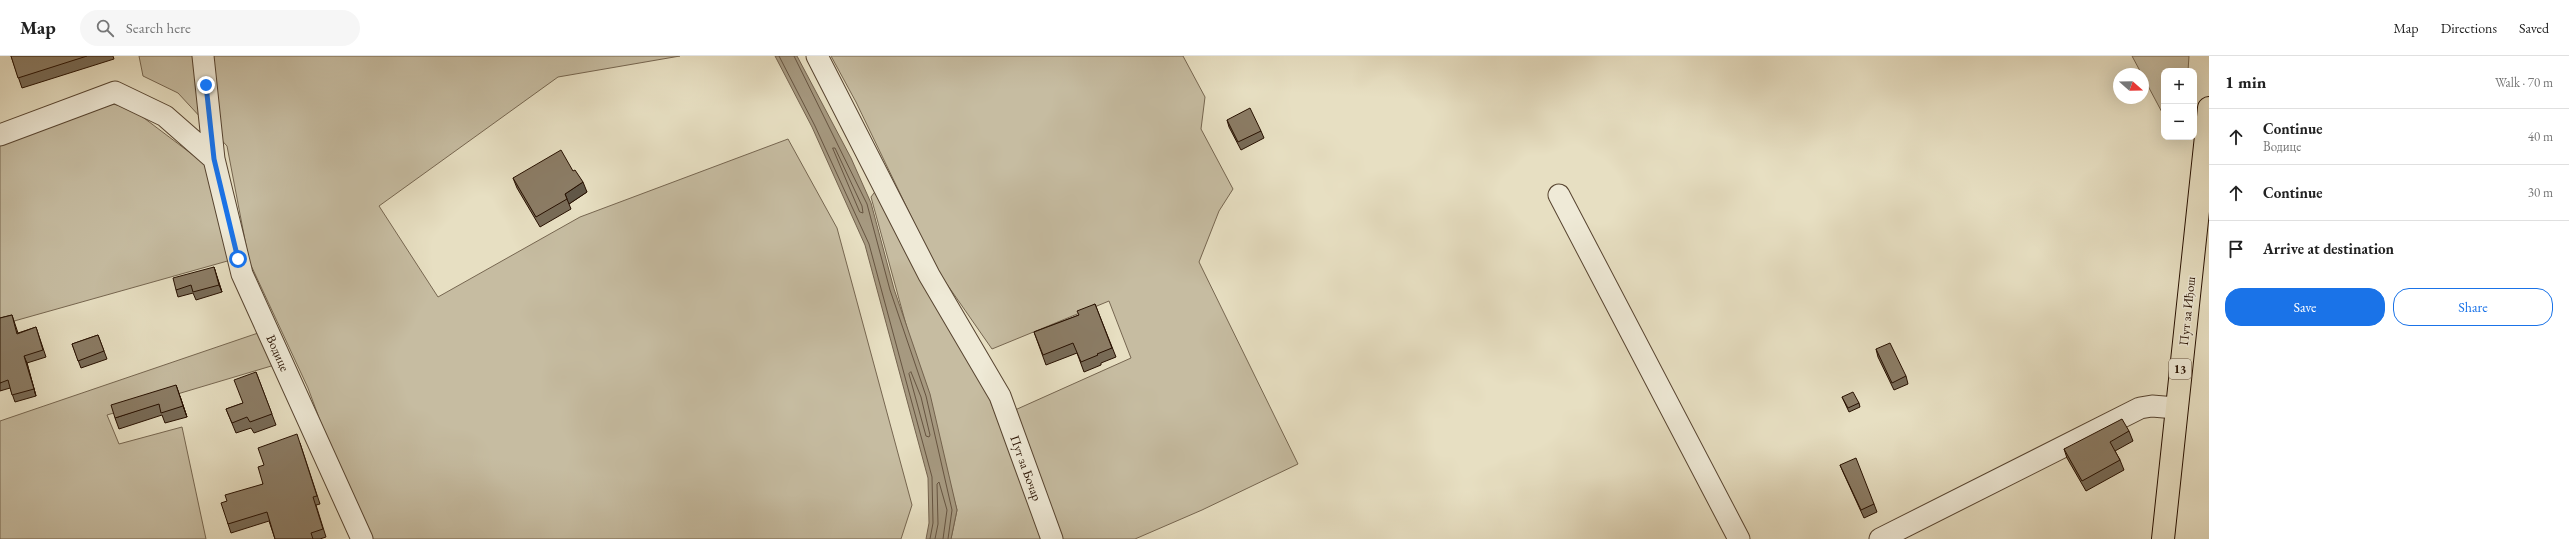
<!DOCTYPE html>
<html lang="en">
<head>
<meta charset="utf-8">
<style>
	:root { --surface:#fff; --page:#f6f6f6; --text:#222; --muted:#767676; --line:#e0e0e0; --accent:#1a73e8 }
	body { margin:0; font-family:"EB Garamond",serif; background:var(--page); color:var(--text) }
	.controls { position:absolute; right:12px; top:12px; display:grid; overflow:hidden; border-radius:8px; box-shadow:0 4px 16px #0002 }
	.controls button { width:36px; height:36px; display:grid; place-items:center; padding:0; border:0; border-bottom:1px solid var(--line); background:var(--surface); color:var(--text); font:20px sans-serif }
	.compass { position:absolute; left:2113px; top:12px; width:36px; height:36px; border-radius:50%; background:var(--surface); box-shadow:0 4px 16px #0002; rotate:110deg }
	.stop { position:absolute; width:12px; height:12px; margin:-9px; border:3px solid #1a73e8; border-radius:50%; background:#fff }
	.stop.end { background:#1a73e8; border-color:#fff; box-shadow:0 1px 4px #0008 }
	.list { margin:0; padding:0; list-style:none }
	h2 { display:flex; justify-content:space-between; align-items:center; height:52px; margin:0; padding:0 16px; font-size:17px }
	h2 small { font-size:13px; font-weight:400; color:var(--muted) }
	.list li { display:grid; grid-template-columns:26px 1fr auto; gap:12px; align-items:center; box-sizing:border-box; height:56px; padding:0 16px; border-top:1px solid var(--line) }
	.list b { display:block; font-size:15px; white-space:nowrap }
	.list p { margin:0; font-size:13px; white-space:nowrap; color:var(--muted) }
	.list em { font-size:13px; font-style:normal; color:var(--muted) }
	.actions { display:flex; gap:8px; padding:12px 16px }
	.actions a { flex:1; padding:9px 0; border:1px solid var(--accent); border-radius:16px; text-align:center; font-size:14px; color:var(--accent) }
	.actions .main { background:var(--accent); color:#fff }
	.icon { flex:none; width:22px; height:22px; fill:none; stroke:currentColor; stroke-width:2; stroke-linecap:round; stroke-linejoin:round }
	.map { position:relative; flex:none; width:2209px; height:483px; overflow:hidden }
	header { display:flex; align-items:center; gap:24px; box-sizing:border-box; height:56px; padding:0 20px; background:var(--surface); border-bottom:1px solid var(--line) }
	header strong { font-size:19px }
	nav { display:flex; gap:22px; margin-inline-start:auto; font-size:14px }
	.search { width:280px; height:36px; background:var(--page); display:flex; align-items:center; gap:10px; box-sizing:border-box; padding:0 14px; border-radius:22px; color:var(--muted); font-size:15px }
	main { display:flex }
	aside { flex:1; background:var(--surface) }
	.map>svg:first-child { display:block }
	.green { fill:#c6bca1; stroke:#766650 }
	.water { fill:#a69980; stroke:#73624d }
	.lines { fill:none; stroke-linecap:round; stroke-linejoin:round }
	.shore { stroke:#665440; stroke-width:1 }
	.minor-casing { stroke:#574430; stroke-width:23 }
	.major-casing { stroke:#271000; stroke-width:24 }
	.minor { stroke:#efead7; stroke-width:21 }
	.major { stroke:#e7dfc2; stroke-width:22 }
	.wall { fill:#786b57; stroke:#271000 }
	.shaded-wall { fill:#615747; stroke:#271000 }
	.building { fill:#8b7c65; stroke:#271000 }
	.route { stroke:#1a73e8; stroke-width:5 }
	.labels { text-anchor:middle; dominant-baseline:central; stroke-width:3; stroke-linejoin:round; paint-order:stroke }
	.shield { fill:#efead7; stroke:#635140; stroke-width:1 }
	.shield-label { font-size:12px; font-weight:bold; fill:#271000 }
	.street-label { font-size:13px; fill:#271000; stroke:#efead7 }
</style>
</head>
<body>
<header>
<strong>Map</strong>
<div class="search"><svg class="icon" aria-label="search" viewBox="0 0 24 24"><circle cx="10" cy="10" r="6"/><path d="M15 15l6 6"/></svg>Search here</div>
<nav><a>Map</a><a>Directions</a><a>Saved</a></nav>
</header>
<main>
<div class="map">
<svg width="2209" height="483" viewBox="0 0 2209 483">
	<rect width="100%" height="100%" fill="#e7dfc2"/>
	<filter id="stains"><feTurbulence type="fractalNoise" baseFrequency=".005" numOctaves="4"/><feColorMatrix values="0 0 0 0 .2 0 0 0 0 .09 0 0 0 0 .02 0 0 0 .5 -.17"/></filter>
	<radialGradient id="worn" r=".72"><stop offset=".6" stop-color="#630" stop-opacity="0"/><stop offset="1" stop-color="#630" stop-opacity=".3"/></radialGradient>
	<path class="green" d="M139 0H680L558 21 379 150 438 241 580 161 788 83 837 172 912 449 901 483H364L308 332 249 205 227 90 178 37 143 20Z
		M831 0H1183L1205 41 1201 73 1233 133 1219 155 1199 206 1298 408 1202 454 1135 483H1060L1015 354 1131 302 1109 245 992 293 937 214 856 46Z
		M2132 0H2189L2188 15H2164V60Z
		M113 48 132 53 205 108 231 204 0 269V89Z
		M877 133 983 326 1044 483H951L957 454 871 141Z
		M261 276 278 308 107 359 119 388 182 371 206 483H0V365Z"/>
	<path class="water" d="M775 0H797L851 102 871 147 894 233 930 338 957 454 951 483H926L929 467 928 422 865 189 812 71Z"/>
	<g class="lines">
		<path class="shore" d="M779 0 815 70 869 188 932 421 933 467 930 483
			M794 0 867 148 890 234 926 340 952 454 948 483
			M833 92H835L862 150 863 157 860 156Z
			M911 316 921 341 930 379 929 381 926 380 909 318Z
			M935 483 938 468 937 428 939 426 947 454 943 483"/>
		<defs>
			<path id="minor" d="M203 0 214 103 242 218 362 483
				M817 0 929 219 1000 340 1052 483
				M0 79 115 36 165 60 214 103
				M1559 139 1739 483
				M1880 483 2140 352 2152 350 2176 352"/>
			<path id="major" d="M2163 483 2209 52"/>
		</defs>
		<use href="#minor" class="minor-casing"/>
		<use href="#major" class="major-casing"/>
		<use href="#minor" class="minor"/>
		<use href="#major" class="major"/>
	</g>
	<path class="wall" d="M11 0H113L114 3 22 32Z
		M1227 64 1261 75 1264 82 1241 94 1229 71Z
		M573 115 587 136 569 148 571 153 540 171 517 132 513 122Z
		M214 211 222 236 196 244 193 237 178 241 176 234Z
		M1095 248 1116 301 1101 307V309L1084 316 1077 297 1046 309 1034 276 1079 259Z
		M12 259 18 277 36 271 46 301 27 307 36 340 15 346 10 332 0 335V262Z
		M98 279 107 303 81 312 72 288Z
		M1876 293 1906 320 1908 328 1894 334 1878 301Z
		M256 316 276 369 254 377 251 372 236 377 226 353 243 347Z
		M180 340 187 361 165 367 162 359 119 373 115 362Z
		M1842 341 1859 347 1860 351 1849 356Z
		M2129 375 2133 385 2115 395 2120 404 2124 414 2086 435 2067 402 2064 393Z
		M300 387 320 448 316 449 326 481 320 483H275L269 465 231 477 228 468 227 445 263 428 264 409Z
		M1840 409 1874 448 1877 456 1864 462 1843 416Z"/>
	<path class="shaded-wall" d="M583 126 587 136 569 148 565 138Z
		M214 211 216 218 222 236 219 229Z
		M24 300 27 307 36 340 34 333Z
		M176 329 180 340 187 361 183 350Z"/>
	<path class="building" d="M11 0H87L18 22Z
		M1250 52 1261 75 1238 86 1227 64Z
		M561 94 573 115 575 114 583 126 565 138 567 143 536 161 513 122Z
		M214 211 219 229 193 236 191 229 176 234 173 222Z
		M1095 248 1112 292 1097 298 1098 299 1081 306 1073 287 1043 299 1034 276 1079 259 1077 255Z
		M12 259 17 278 36 271 43 294 24 300 34 333 12 339 8 324 0 327V262Z
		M98 279 104 295 78 305 72 288Z
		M1890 287 1906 320 1892 327 1876 293Z
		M256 316 272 358 250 366 247 361 232 367 226 353 243 347 234 324Z
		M176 329 183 350 161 357 159 348 115 362 111 349Z
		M1853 336 1859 347 1848 352 1842 341Z
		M2122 363 2129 375 2110 386 2120 404 2082 425 2064 393Z
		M297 378 317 440 313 441 323 473 311 477 313 483H275L267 456 228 468 221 447 227 445 225 439 263 428 258 411 264 409 258 392Z
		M1856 402 1874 448 1861 454 1840 409Z"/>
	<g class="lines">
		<path class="route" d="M206 29 214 103 238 203"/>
	</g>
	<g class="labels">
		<rect class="shield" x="2169" y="303" width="22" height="20" rx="3"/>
		<g class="shield-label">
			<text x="2180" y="313">13</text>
		</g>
		<g class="street-label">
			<text transform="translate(2187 255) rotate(-84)">Пут за Иђош</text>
			<text transform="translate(278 297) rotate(66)">Водице</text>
			<text transform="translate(1026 412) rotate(70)">Пут за Бочар</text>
		</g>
	</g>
	<rect width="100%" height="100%" filter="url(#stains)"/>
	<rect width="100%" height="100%" fill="url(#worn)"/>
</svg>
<div class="controls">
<button>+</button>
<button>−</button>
</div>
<svg class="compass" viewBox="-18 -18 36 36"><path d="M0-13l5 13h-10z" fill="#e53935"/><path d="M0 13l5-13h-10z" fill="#767676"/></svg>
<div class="stop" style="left:238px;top:203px"></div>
<div class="stop end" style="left:206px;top:29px"></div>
</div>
<aside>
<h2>1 min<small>Walk · 70 m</small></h2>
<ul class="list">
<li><svg class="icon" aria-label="ahead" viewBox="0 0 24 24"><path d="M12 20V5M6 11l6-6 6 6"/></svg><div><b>Continue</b><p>Водице</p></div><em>40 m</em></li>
<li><svg class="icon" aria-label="ahead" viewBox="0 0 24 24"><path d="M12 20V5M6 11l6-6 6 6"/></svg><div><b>Continue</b></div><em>30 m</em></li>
<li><svg class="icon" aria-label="arrive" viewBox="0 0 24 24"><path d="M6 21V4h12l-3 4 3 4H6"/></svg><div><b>Arrive at destination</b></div></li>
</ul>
<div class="actions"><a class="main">Save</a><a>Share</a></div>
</aside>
</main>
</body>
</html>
